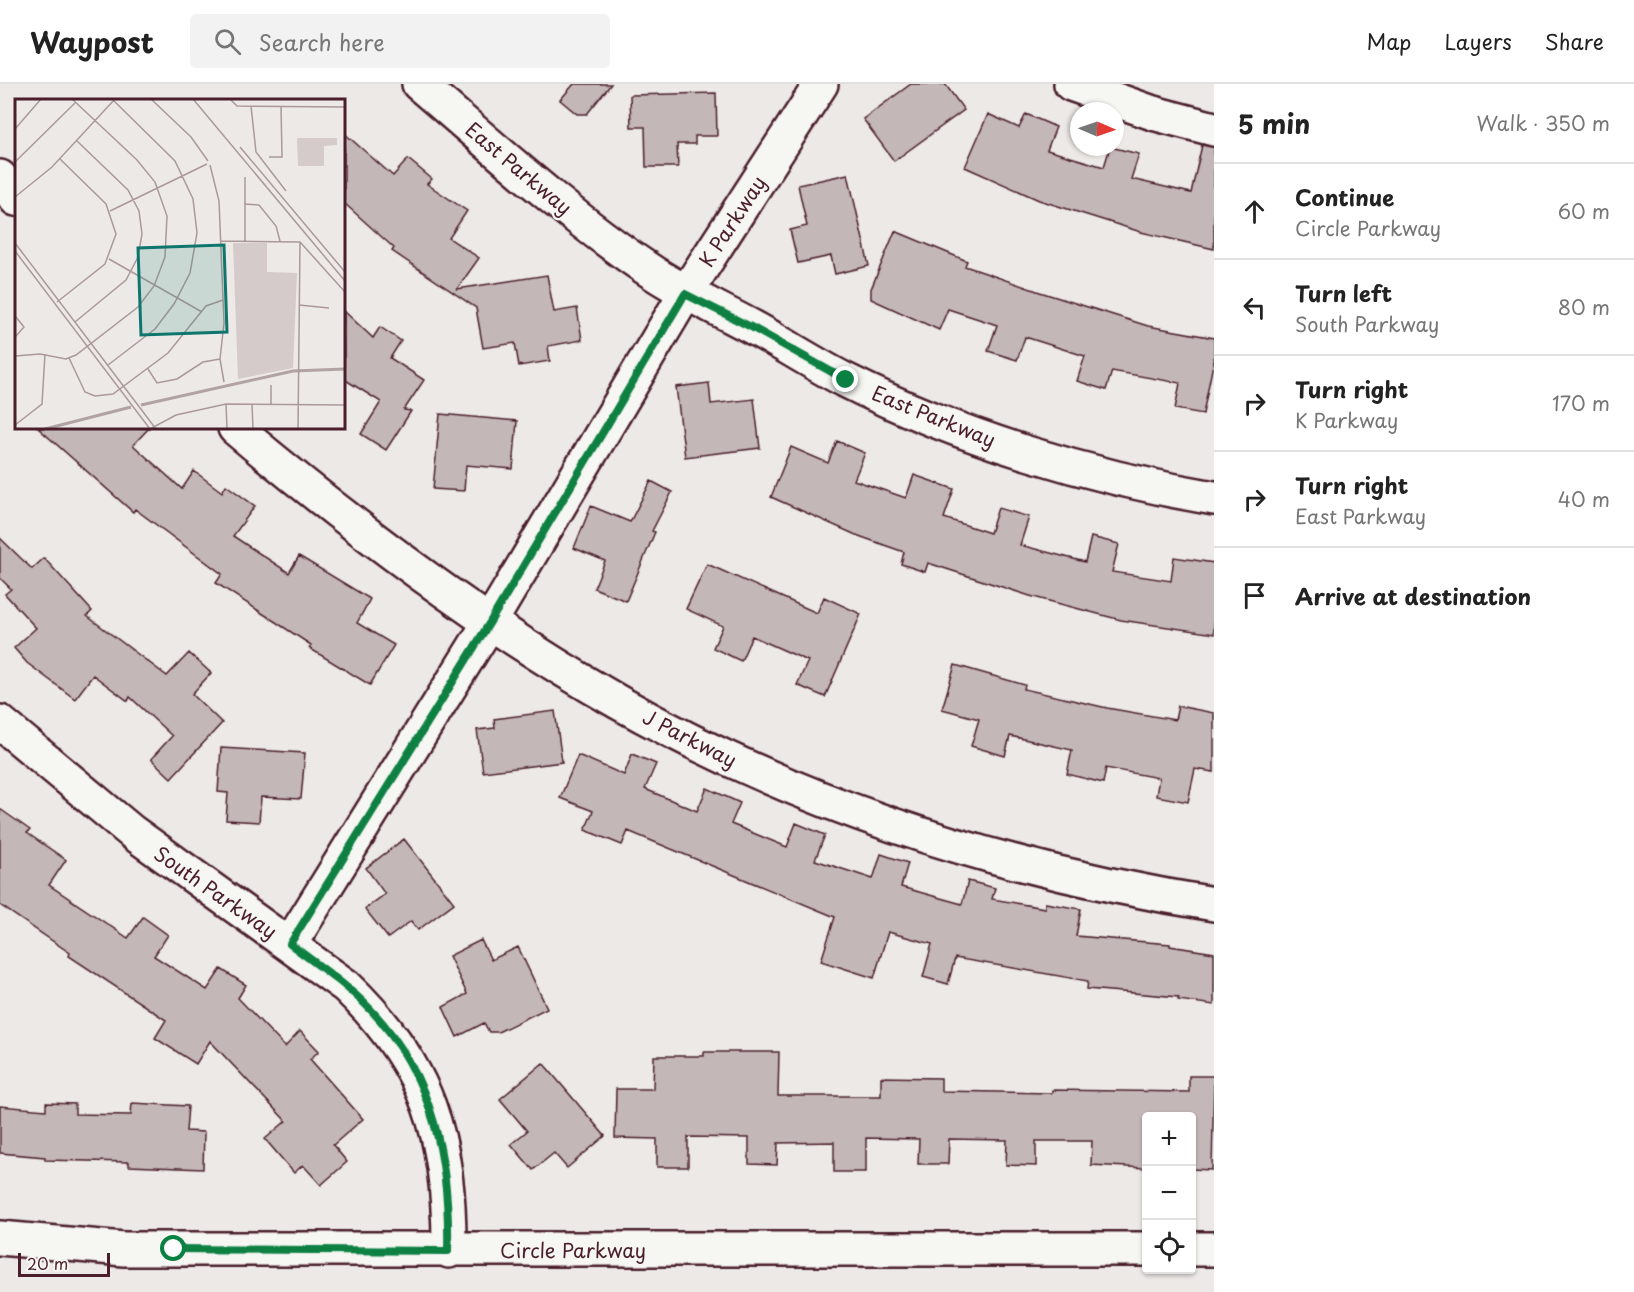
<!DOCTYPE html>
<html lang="en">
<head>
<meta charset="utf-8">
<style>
	:root { --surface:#fff; --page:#f2f2f2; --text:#222; --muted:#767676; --line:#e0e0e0 }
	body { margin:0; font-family:"Playpen Sans",sans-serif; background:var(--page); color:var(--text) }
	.controls { position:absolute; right:18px; bottom:18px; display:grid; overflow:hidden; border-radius:6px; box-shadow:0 2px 4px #0004 }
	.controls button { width:54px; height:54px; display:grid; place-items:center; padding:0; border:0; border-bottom:2px solid var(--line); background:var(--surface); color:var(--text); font:30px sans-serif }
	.compass { position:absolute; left:1070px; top:18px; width:54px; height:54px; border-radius:50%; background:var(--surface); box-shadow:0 2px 4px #0004; rotate:92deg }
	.scale { position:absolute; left:18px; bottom:15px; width:92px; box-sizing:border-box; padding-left:6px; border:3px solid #4a1f2b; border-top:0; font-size:16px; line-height:21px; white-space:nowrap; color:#4a1f2b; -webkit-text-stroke:4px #f6f6f2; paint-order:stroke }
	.stop { position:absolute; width:18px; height:18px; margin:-14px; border:4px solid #0b8043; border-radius:50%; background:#fff }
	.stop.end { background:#0b8043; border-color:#fff; box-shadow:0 2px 6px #0008 }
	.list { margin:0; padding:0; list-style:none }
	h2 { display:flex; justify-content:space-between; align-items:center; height:78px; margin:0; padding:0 24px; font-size:26px }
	h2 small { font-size:20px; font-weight:400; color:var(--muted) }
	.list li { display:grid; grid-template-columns:39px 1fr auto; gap:18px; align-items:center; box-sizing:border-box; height:96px; padding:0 24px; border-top:2px solid var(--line) }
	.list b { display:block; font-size:22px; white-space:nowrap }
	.list p { margin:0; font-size:20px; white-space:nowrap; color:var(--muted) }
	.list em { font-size:20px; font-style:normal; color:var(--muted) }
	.icon { flex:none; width:33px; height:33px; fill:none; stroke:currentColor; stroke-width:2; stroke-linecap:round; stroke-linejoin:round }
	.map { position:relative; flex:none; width:1214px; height:1208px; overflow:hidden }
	header { display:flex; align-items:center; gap:36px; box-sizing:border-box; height:84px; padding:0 30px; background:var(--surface); border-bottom:2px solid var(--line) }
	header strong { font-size:28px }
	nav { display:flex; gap:33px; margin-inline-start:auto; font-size:21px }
	.search { width:420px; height:54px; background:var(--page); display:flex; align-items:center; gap:15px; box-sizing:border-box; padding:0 21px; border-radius:6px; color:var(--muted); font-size:22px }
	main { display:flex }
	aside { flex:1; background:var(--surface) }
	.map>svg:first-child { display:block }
	.building { fill:#c4b7b7; stroke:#4a1f2b; stroke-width:1.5 }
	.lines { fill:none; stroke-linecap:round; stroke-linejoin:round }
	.minor-casing { stroke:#4a1f2b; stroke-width:38 }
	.tertiary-casing { stroke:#4a1f2b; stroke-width:38 }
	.minor { stroke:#f6f6f2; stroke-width:33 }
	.tertiary { stroke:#f6f6f2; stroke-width:33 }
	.route { stroke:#0b8043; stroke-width:8 }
	.labels { text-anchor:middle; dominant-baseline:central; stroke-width:4.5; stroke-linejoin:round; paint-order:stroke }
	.street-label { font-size:20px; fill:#4a1f2b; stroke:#f6f6f2 }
	.inset-river { fill:none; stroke:#b1a2a3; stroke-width:3 }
	.inset-road { fill:none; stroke:#ab989b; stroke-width:1.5 }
	.view { fill:#0f766e; fill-opacity:0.15; stroke:#0f766e; stroke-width:3 }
	.inset-edge { fill:none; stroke:#4a1f2b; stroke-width:3 }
</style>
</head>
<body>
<header>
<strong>Waypost</strong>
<div class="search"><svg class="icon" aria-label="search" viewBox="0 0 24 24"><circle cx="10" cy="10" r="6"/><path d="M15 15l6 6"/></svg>Search here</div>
<nav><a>Map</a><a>Layers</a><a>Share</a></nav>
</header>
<main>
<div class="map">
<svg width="1214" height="1208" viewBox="0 0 1214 1208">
	<rect width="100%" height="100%" fill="#ece9e6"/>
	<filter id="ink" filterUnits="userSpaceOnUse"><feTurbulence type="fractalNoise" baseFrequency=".0167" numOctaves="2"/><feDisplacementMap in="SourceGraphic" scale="12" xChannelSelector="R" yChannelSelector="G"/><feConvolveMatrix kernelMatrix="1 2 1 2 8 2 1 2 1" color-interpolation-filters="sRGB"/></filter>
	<g filter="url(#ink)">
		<path class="building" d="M574 0H611L587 30H577L560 16Z
			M911 0H945L964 26 894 77 863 35Z
			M716 9 717 52H695V60H677L678 83H646L645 43H631L630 11Z
			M988 30 1019 44 1026 30 1056 43 1047 66 1104 83 1110 63 1139 70 1131 95 1191 109 1202 61 1214 63V165L1141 148 1039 116 965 83Z
			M344 49 393 92 408 75 432 95 427 100 467 127 449 154 479 174 457 205 547 191 554 228 577 224 582 256 548 262 550 277 519 282 515 259 483 264 476 224 392 167 394 164 344 119Z
			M848 90 869 182 835 190 831 172 798 179 790 146 807 142 798 101Z
			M895 147 967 177 965 182 1040 208 1148 242 1214 254V275L1203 330 1175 325 1180 299 1112 287 1106 306 1077 297 1085 272 1025 253 1017 276 988 267 997 241 948 225 939 246 871 215V205Z
			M344 227 373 254 380 243 401 257 390 274 424 296 404 326 411 327 386 366 361 350 381 318 344 295Z
			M709 299 711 320 754 315 760 364 685 373 676 303Z
			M440 330 517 337 513 385 466 381 464 407 433 405Z
			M38 344H149L133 361 182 405 194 387 222 408 226 401 255 422 233 452 289 489 299 472 370 515 357 539 394 561 370 601 309 564 311 561 216 499 222 490 135 425 133 428Z
			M837 357 865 369 854 396 906 414 914 391 954 405 944 434 990 449 998 424 1029 433 1020 461 1085 478 1091 453 1119 460 1112 488 1171 497 1174 473 1214 479V550L1121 536 1030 512 928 479 925 488 901 480 904 468 856 451 771 413 791 363 828 379Z
			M651 397 672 408 652 447 655 448 626 517 594 504 605 477 574 464 591 422 630 438Z
			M0 454 32 485 44 474 92 527 87 532 167 592 189 569 211 589 192 610 222 639 171 694 151 675 172 652 130 613 128 617 93 591 75 615 27 579 14 564 36 544 5 510 11 505 0 494Z
			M707 480 817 529 824 513 861 530 825 613 797 601 808 577 752 552 741 577 713 564 723 542 686 525Z
			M955 581 1025 601 1024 605 1107 624 1175 636 1178 622 1214 629V688L1195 685 1188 718 1156 712 1159 694 1106 684 1103 699 1067 690 1072 666 1010 652 1005 672 971 662 979 635 942 625Z
			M555 627 562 678 483 688 477 646 495 644 494 635Z
			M221 664 305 669 301 715 261 713 259 738 226 736 228 709 218 708Z
			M632 670 656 680 645 705 697 727 707 704 740 719 731 740 787 763 796 739 825 751 815 776 873 795 881 770 908 779 901 803 962 820 968 797 995 804 992 815 1045 824V819L1081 825 1076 852 1170 860V862L1214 869V921L1178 916 1179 913 1087 905 1088 897 955 874 948 900 923 893 932 860 888 848 874 894 821 877 835 833 628 747 622 761 585 746 593 727 560 714 578 671 624 691Z
			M0 725 30 746 27 749 66 776 49 801 128 854 143 833 168 851 154 872 207 906 221 885 246 901 238 914 285 963 300 947 319 967 310 975 363 1035 333 1061 347 1078 321 1101 303 1081 294 1089 265 1055 286 1037 210 957 196 980 155 954 166 936 69 872 70 869 0 821Z
			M404 755 454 819 418 846 411 837 388 854 365 825 385 810 366 784Z
			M481 856 491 876 518 863 547 924 498 948H489L484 939 457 953 443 923 467 910 449 872Z
			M704 968H779L778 1012H881V993L941 994V1007L1052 1009V1006L1189 1008V992H1214L1212 1086 1191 1085V1032H1146V1084L1091 1081 1092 1057H1036V1082L1006 1081 1007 1056 949 1055 948 1080H918L919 1055 866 1054V1088H834V1058L778 1059 777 1081 749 1080V1054L688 1053V1083H657V1055L615 1054 616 1005H653L654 972H704Z
			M543 979 605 1052 567 1084 554 1069 533 1086 511 1060 527 1047 500 1015Z
			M46 1019 75 1020V1030L131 1031 132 1019 188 1022 186 1047 204 1048 203 1085 129 1082V1078L45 1076V1073L0 1069V1022L46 1026Z"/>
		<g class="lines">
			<defs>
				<path id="minor" d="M1071 0 1153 29 1214 45
					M0 93 16 115
					M235 344C354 444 482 541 618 618 802 722 1006 787 1214 820
					M0 638 132 748 346 902C429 981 450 1055 449 1167
					M290 860 490 538 685 210 821 0
					M0 1154 124 1165H1146
					M1192 1165H1214"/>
				<path id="tertiary" d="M419 0C493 63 566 130 646 184 681 208 717 224 754 244 785 261 814 280 845 296 958 353 1090 393 1214 414"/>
			</defs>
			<use href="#minor" class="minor-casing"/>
			<use href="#tertiary" class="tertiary-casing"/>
			<use href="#minor" class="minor"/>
			<use href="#tertiary" class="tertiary"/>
		</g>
	</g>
	<g class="lines" filter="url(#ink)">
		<path class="route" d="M174 1165 448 1167C450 1079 434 992 371 926 347 901 318 881 290 860L490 538 685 210 753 244 846 296"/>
	</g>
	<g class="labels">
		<g class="street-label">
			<text transform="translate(519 84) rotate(40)">East Parkway</text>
			<text transform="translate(732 137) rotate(-57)">K Parkway</text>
			<text transform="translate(934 332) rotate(22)">East Parkway</text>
			<text transform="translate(690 654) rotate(27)">J Parkway</text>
			<text transform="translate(216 808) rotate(35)">South Parkway</text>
			<text x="573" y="1166">Circle Parkway</text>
		</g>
	</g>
	<g transform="translate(15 15)">
		<rect width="330" height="330" fill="#ece9e6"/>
		<path d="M282 39H322V46L309 47V67H283ZM218 144H252V173L282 174 278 269 223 280Z" fill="#d4cbca"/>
		<path class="inset-river" d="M126 306 278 272 330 270M30 330 116 308"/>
		<path class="inset-road" d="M136 0 176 38 193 62M178 0 330 182M215 0 222 7 330 8M236 7 241 53 271 92M0 30 26 0M225 48 330 173M254 58H267L266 7M0 63 60 4M195 66 204 102 209 224 205 260 209 283M0 98 37 68 100 0M229 105 244 106 261 127 265 142M95 112 192 65M206 142 285 143 330 193M230 142V78M0 144 141 330M0 152 135 330 161 316 211 305 330 306M94 160 187 213M42 203 90 165 101 135 91 105 45 60M284 206 314 209M0 217 9 228 0 238M60 223 111 181 123 158 127 135 124 112 113 91 62 42M0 257 25 255 51 260 61 256 123 208 139 187 150 158 152 117 140 83 122 61 57 0M54 259 70 293 80 297 98 295 153 254 191 207 208 201M93 266 140 230 159 205 175 174 182 134 178 100 160 62 97 0M133 270 142 284 162 280 188 263 205 260M256 286V305M211 305 212 330M237 305 238 330M0 326 27 305 30 255M283 330 285 143"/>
		<path class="view" d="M209 146 212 233 126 236 123 149Z"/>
		<rect width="330" height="330" class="inset-edge"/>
	</g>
</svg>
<div class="controls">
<button>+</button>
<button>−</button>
<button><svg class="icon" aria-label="locate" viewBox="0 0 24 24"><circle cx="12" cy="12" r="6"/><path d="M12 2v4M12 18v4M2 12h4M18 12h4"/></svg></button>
</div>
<svg class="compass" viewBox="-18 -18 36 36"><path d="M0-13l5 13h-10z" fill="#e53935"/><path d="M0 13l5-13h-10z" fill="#767676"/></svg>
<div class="scale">20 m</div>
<div class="stop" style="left:174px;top:1165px"></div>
<div class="stop end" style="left:846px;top:296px"></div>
</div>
<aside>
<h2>5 min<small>Walk · 350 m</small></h2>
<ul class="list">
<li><svg class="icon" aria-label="ahead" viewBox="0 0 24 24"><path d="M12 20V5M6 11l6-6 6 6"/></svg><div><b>Continue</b><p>Circle Parkway</p></div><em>60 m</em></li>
<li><svg class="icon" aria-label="left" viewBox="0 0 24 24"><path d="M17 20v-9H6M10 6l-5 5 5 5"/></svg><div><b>Turn left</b><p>South Parkway</p></div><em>80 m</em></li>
<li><svg class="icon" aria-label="right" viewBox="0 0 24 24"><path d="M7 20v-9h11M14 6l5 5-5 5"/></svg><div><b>Turn right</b><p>K Parkway</p></div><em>170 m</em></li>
<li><svg class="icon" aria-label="right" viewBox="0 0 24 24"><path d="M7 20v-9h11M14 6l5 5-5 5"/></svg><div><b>Turn right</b><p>East Parkway</p></div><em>40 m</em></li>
<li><svg class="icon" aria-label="arrive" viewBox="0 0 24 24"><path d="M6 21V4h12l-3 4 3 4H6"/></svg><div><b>Arrive at destination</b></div></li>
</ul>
</aside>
</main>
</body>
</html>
